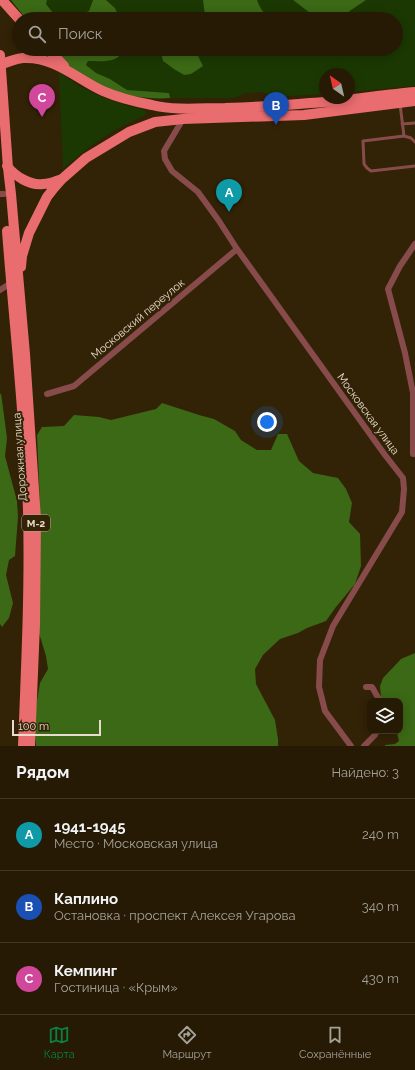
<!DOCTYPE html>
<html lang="ru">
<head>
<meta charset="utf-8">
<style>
	:root { --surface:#261a04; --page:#2e230e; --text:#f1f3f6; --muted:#a4a19a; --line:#423826; --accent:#0b8043 }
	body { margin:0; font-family:Raleway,sans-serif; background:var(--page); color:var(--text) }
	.controls { position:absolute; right:12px; bottom:12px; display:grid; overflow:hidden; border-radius:8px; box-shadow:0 2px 10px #0003 }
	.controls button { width:36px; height:36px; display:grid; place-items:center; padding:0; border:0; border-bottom:1px solid var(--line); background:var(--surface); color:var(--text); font:20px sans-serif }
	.compass { position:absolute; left:319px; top:68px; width:36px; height:36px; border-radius:50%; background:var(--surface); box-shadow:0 2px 10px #0003; rotate:326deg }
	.scale { position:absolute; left:12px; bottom:10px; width:89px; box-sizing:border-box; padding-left:4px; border:2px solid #e7dccd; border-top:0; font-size:11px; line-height:14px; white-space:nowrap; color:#e7dccd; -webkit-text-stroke:3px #322206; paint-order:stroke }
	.you { position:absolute; left:267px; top:422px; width:14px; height:14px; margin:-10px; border:3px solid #fff; border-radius:50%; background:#1a73e8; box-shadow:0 0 0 6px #1a73e833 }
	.badge { display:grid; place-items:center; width:26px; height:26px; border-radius:50%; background:var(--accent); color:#fff; font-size:13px; font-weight:700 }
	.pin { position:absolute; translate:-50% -33px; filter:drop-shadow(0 1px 2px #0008) }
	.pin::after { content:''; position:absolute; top:21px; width:14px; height:12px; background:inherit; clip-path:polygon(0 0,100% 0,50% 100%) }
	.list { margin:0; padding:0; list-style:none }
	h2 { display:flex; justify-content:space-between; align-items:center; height:52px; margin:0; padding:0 16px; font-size:17px }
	h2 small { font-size:13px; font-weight:400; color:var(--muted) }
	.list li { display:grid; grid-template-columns:26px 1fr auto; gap:12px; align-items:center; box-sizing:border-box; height:72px; padding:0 16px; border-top:1px solid var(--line) }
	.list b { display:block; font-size:15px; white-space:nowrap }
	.list p { margin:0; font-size:13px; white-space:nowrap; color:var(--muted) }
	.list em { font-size:13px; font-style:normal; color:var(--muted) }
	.icon { flex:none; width:22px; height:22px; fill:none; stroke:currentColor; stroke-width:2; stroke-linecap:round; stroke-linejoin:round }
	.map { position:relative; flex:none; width:415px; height:746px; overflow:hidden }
	.search { position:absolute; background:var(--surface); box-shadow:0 2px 10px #0003; left:12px; right:12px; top:12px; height:44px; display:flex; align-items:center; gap:10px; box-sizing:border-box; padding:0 14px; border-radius:22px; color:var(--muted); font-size:15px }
	.sheet { height:268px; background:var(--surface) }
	nav { display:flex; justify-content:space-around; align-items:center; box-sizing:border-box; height:56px; border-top:1px solid var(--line); background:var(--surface); font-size:11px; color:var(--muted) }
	nav a { display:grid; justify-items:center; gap:2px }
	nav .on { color:var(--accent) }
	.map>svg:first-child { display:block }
	.green { fill:#1b3802 }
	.forest { fill:#3b6915 }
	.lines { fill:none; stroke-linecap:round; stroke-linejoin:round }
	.lane { stroke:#884b4b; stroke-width:3 }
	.street { stroke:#884b4b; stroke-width:6 }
	.primary { stroke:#e96c6e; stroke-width:10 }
	.labels { text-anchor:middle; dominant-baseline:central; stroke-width:4; stroke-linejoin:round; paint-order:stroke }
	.shield { fill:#322206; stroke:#b1a491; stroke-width:1 }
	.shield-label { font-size:10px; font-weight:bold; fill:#e7dccd }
	.street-label { font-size:11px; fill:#e7dccd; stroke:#322206 }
</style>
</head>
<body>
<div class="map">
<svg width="415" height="746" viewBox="0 0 415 746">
	<rect width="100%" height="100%" fill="#322206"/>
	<path class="green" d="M47 0H93L89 11 79 15 84 19H58L46 4Z
		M106 0H293L318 19H120L115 8Z
		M366 0H415V86L349 92V74H325V94L272 97 263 92 246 93 233 98H170L169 93 127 90 110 79 95 73 86 65 88 61H100L122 53 123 49H396V19H338Z
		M59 72C84 92 114 103 145 110L146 114 144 116C111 130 89 146 63 169Z"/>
	<path class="forest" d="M11 0H47L46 4 58 19H26Z
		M93 0H106L115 8 120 19H84L79 15 89 11Z
		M203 0H257C259 7 264 12 267 19H227L225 16 205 15Z
		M293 0H366L338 19H318Z
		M54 49H123C120 64 100 61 88 61L86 65 96 73 110 79 127 90 169 93 170 98C134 101 96 88 67 66 62 62 58 54 54 49Z
		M160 49H190L192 51 195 50 203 66 191 74 184 75 174 69 163 61Z
		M1 393 7 438 5 456 17 501 18 517 15 556 9 560 6 575 13 603 9 618 2 627 0 624V395Z
		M162 403 199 415 214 419 235 431 241 440 257 450H271L278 434H287L299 461 313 473 338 478 346 489 352 503 349 522 360 534 361 566 355 584 336 607 326 621 307 628 298 633 280 639 263 655 255 669 256 684 275 720 278 739V746H36L34 718 40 683 48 669 46 656 39 633 38 589 40 505 37 435 42 427 64 426 74 415 99 417 111 420 156 409Z
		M415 653V746H385V745L395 744 399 741 397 733 395 731H400V701H383L381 698 380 686 383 678 401 659Z"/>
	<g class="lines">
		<path class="lane" d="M400 104 404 136
			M402 124 415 123
			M415 142 411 138 404 136 363 141 364 164 367 168 371 171 415 166"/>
		<path class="street" d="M183 119 164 151 165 159 172 171 198 192 219 221 237 249 385 455 403 478 404 489 402 512 333 626 320 660 319 687 325 711 351 746
			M0 194H4
			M0 290 11 283
			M47 394 74 386 237 249
			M413 454V393L405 353 388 289 400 266 415 244
			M366 687H372L380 701
			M364 746 375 735 377 731"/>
		<path class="primary" d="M2 0 19 19
			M48 49 64 66
			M0 55 8 168 11 194 25 354 36 519 35 624 30 746
			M0 65C7 62 15 59 23 58 54 56 77 79 103 91 119 98 136 102 152 105 176 111 201 108 225 108 253 107 281 106 310 103 345 101 380 95 415 92
			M7 166C15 176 30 186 43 184 50 184 56 181 62 179
			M7 231C14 324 25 417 28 511 30 589 26 668 23 746
			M21 267 22 256 29 233 47 197 54 188 62 179 86 158 129 132 155 122 183 119 304 115 415 101"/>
	</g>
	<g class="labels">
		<rect class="shield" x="22" y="515" width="28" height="16" rx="3"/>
		<g class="shield-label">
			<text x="36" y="523">М-2</text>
		</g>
		<g class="street-label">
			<text transform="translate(138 319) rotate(-40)">Московский переулок</text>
			<text transform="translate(368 414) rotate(54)">Московская улица</text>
			<text transform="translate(20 457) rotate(-94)">Дорожная улица</text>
		</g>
	</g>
</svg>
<div class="controls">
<button><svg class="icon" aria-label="layers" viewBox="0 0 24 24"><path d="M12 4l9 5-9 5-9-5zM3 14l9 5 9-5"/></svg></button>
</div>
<svg class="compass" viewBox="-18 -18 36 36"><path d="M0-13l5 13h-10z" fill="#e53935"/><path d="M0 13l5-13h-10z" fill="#a4a19a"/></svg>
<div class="scale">100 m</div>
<div class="you"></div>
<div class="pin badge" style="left:229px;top:212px;background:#0f9aa8">A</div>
<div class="pin badge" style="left:276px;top:125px;background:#1a4fb4">B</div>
<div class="pin badge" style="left:42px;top:117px;background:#d1479c">C</div>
<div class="search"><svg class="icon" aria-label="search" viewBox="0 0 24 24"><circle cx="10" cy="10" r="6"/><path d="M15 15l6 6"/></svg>Поиск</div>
</div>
<section class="sheet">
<h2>Рядом<small>Найдено: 3</small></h2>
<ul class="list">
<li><span class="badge" style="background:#0f9aa8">A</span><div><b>1941-1945</b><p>Место · Московская улица</p></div><em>240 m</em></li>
<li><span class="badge" style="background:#1a4fb4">B</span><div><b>Каплино</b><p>Остановка · проспект Алексея Угарова</p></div><em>340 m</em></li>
<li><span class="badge" style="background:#d1479c">C</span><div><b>Кемпинг</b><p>Гостиница · «Крым»</p></div><em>430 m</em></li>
</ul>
</section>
<nav>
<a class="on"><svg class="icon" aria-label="map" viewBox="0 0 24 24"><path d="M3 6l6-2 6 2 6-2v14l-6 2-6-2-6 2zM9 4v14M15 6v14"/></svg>Карта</a>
<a><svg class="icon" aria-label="directions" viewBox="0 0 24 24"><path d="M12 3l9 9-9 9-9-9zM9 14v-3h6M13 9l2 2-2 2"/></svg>Маршрут</a>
<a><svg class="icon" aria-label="saved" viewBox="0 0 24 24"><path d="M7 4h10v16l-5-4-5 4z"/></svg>Сохранённые</a>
</nav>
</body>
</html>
